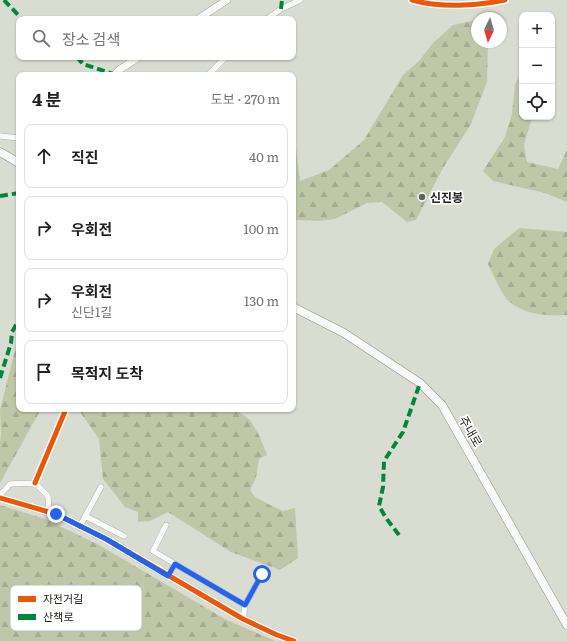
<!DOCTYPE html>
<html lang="ko">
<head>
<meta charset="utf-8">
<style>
	:root { --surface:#fff; --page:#f6f6f6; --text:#202124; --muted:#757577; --line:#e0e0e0 }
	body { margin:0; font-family:Literata,"Noto Sans KR",serif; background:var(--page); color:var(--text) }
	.controls { position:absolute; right:12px; top:12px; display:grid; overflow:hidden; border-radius:8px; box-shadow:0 1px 3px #0004 }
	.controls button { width:36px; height:36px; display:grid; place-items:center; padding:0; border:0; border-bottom:1px solid var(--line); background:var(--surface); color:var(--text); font:20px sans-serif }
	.compass { position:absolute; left:471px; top:12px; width:36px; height:36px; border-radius:50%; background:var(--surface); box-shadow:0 1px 3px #0004; rotate:185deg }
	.stop { position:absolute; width:12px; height:12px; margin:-9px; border:3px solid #2563eb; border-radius:50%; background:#fff }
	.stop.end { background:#2563eb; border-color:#fff; box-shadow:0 1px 4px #0008 }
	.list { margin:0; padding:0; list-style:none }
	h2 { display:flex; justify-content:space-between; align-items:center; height:52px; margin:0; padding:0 16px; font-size:17px }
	h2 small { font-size:13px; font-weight:400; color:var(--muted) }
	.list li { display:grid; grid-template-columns:26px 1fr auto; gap:12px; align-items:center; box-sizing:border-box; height:64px; margin:0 8px 8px; padding:0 8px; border:1px solid var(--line); border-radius:8px }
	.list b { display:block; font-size:15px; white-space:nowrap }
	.list p { margin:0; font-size:13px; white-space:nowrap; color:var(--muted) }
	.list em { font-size:13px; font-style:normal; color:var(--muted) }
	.icon { flex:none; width:22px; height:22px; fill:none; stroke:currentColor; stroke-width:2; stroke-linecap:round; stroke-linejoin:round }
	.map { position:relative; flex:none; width:567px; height:641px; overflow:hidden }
	.search { position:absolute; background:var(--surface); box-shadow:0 1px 3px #0004; left:16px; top:16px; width:280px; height:44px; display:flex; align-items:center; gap:10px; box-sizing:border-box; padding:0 14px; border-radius:8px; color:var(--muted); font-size:15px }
	.panel { position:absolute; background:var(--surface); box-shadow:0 1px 3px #0004; left:16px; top:72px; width:280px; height:340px; border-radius:8px }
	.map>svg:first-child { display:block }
	.forest { fill:url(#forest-firs) }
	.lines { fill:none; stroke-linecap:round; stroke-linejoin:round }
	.minor-casing { stroke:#8f928a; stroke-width:6 }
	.tertiary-casing { stroke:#8f928a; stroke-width:8 }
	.secondary-casing { stroke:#8f928a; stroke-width:9 }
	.minor { stroke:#f9faf8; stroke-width:5.5 }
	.tertiary { stroke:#f9faf8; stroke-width:7 }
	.secondary { stroke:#f9faf8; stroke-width:8 }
	.quiet { stroke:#00873e; stroke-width:4; stroke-dasharray:8 4; stroke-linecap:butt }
	.cycleway-casing { stroke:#fff; stroke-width:8 }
	.cycleway { stroke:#e8590c; stroke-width:5 }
	.route { stroke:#2563eb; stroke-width:5 }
	.poi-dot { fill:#63655d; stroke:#fff; stroke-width:1.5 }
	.labels { text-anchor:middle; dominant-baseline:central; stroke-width:3.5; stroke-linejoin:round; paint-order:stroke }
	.poi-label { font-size:12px; font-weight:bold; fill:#23251e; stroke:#fff; text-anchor:start }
	.street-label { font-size:12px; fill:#23251e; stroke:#fff }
	.key { fill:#fff; stroke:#bdbebc; stroke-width:1 }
	.key-label { font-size:11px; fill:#23251e }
</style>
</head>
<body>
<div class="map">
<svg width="567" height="641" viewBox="0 0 567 641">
	<defs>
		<pattern id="forest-firs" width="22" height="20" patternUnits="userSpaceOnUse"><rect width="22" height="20" fill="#bfc7a8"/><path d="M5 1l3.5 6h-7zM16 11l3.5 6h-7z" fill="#a4ab90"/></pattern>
	</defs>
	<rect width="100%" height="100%" fill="#d9dcd1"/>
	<path class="forest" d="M477 20V42H488L487 82 471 124 443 168 416 220 407 222 382 202 367 203 335 219 319 221 297 220 293 219V148H296L300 181 329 170 364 140 403 75 419 61 433 43 453 25Z
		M522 71V117H532L524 145 527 162 558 169 567 150V202L545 193 493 181 483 171 505 137 512 114 515 84Z
		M519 228 567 232V315C548 316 525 315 510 302 502 296 493 274 488 264L494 249Z
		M17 342H19V409H41L0 483V443L1 434 0 410Z
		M78 409H235L250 420 260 437 267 455 259 459 256 478 250 490 255 497 272 506 283 511 295 508 298 558 280 570 231 552 168 512 150 521 138 522V512L125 507 103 479 99 439Z
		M0 505 45 519 99 545 225 619 275 641H0Z"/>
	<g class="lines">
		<defs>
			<path id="minor" d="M412 0C440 8 476 6 505 0
				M267 19 281 9 300 0
				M208 75 226 57
				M0 136 19 138
				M35 483 66 409
				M0 495 10 484 35 483 48 496 49 512
				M85 516 124 536
				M166 525 153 551 245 605
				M80 526 101 487
				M168 576 175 564
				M243 619 245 605 262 574"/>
			<path id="tertiary" d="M198 19 227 0
				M114 75 119 70 139 57
				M0 498 56 514 106 539 243 619 277 635 294 641"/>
			<path id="secondary" d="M0 152 19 163
				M293 307 344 333 420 383 442 405 567 625"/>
		</defs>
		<use href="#minor" class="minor-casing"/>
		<use href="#tertiary" class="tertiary-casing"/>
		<use href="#secondary" class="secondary-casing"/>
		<use href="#minor" class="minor"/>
		<use href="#tertiary" class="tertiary"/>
		<use href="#secondary" class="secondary"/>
		<path class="quiet" d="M4 0 22 19
			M281 9 282 0
			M77 57 83 64 116 75
			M0 196 19 193
			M0 378 11 343 12 332 19 320
			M399 535 386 518 379 506 383 487 384 461 403 432 420 383"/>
		<defs>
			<path id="cycleway" d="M412 0C440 8 476 6 505 0
				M35 483 66 409
				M0 498 56 514 106 539 243 619 277 635 294 641"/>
		</defs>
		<use href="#cycleway" class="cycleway-casing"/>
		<use href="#cycleway" class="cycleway"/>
	</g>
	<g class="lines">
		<path class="route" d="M56 514 106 539 168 576 175 564 245 605 262 574"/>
	</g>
	<circle class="poi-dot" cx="422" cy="197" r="4"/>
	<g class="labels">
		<g class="poi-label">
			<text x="430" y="197">신진봉</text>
		</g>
		<g class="street-label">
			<text transform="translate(471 431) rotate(60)">주내로</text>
		</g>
	</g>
	<rect x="10" y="585" width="132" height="46" rx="6" class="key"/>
	<rect x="18" y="596" width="18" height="6" fill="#e8590c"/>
	<rect x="18" y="614" width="18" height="6" fill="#00873e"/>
	<g class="key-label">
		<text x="43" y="603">자전거길</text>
		<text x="43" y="621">산책로</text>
	</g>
</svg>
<div class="controls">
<button>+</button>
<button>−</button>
<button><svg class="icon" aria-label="locate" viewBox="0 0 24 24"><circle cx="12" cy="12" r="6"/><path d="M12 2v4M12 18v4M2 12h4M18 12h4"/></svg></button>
</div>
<svg class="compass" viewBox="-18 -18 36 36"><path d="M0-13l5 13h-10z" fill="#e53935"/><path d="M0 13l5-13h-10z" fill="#757577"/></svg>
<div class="stop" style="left:262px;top:574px"></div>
<div class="stop end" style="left:56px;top:514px"></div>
<div class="search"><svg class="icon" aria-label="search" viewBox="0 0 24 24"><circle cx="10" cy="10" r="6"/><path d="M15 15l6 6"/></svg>장소 검색</div>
<section class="panel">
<h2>4 분<small>도보 · 270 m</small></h2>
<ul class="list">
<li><svg class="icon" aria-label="ahead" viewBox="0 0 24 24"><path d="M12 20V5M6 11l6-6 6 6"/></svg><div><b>직진</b></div><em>40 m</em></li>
<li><svg class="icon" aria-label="right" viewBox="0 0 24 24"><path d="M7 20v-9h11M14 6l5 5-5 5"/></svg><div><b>우회전</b></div><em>100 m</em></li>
<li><svg class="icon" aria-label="right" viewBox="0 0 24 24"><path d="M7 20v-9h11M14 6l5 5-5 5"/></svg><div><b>우회전</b><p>신단1길</p></div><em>130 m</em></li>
<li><svg class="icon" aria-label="arrive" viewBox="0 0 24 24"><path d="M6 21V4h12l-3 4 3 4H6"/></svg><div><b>목적지 도착</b></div></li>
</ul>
</section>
</div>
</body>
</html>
